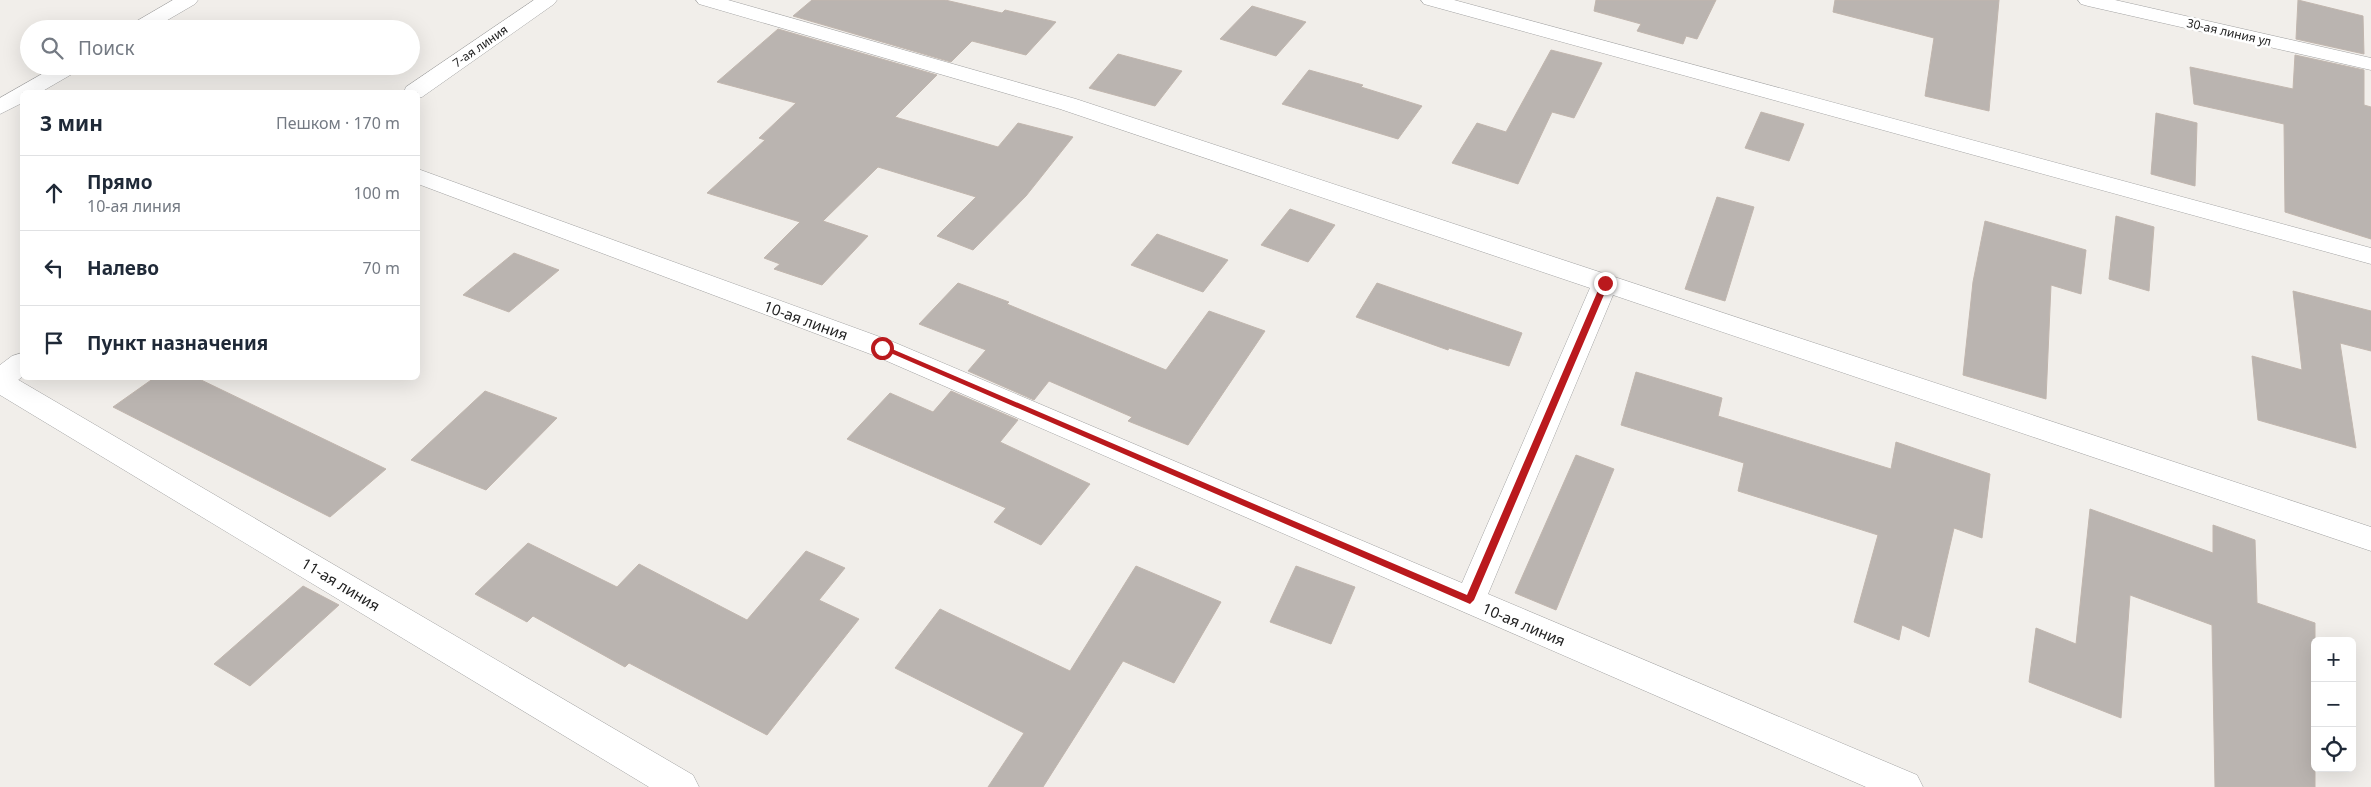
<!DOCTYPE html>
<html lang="ru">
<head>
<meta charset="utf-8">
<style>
	:root { --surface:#fff; --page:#f6f6f7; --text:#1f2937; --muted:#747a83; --line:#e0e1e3 }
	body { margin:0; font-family:"Noto Sans",sans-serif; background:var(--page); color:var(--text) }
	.controls { position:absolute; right:15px; bottom:15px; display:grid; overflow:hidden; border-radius:8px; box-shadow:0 5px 20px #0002 }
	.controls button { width:45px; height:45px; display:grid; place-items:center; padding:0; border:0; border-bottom:1px solid var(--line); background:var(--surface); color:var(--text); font:25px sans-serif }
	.stop { position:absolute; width:15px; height:15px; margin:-11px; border:4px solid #ba191d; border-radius:50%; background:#fff }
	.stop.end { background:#ba191d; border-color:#fff; box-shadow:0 1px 5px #0008 }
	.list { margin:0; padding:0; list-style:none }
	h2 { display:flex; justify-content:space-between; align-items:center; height:65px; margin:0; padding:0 20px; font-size:21px }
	h2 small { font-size:16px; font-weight:400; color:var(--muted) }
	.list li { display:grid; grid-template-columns:32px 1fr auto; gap:15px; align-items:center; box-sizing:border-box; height:75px; padding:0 20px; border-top:1px solid var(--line) }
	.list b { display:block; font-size:19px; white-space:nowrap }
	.list p { margin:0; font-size:16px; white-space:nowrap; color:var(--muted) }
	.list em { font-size:16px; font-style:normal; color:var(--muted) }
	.icon { flex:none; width:28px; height:28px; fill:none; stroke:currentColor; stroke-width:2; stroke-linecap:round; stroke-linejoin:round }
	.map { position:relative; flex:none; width:2371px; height:787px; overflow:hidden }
	.search { position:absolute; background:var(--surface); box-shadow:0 5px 20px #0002; left:20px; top:20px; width:400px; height:55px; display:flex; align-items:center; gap:12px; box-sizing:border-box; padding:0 18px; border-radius:28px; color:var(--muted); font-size:19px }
	.panel { position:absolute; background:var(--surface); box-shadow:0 5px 20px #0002; left:20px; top:90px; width:400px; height:290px; border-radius:8px }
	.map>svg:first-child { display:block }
	.building { fill:#bab4b0; stroke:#c1b6ae }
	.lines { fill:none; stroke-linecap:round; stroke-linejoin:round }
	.minor-casing { stroke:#a3a3a3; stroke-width:1 }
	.tertiary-casing { stroke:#a3a3a3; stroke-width:1 }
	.minor { fill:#fff; fill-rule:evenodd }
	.tertiary { fill:#fff; fill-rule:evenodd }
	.route { fill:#ba191d }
	.labels { text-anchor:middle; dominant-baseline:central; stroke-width:5; stroke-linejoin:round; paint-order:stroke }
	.far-street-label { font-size:12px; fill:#222; stroke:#fff }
	.street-label { font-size:15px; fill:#222; stroke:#fff }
</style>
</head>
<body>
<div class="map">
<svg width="2371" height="787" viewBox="0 0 2371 787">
	<rect width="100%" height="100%" fill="#f1eeea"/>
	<path class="building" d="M812 0H945L1002 13 1005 10 1056 22 1026 55 972 41 951 62 793 16Z
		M1596 0H1716L1697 39 1686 36 1683 44 1637 31 1641 24 1594 11Z
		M1835 0H1999L1989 111 1925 96 1934 38 1833 12Z
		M2298 0 2363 16 2364 54 2296 39Z
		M1252 6 1306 22 1276 56 1220 39Z
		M778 29 937 75 895 117 998 147 1018 123 1073 137 1026 196 973 250 937 236 976 197 878 167 823 221 868 236 822 285 774 269 780 264 764 258 800 222 707 193 765 140 759 138 796 103 717 82Z
		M1551 50 1602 63 1574 118 1552 112 1518 184 1452 163 1477 123 1506 132Z
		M1118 54 1182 71 1155 106 1089 88Z
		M2295 55 2364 70V105L2371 107V239L2285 212 2284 124 2194 104 2190 67 2293 89Z
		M1309 70 1363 85 1361 87 1422 106 1398 139 1282 104Z
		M1761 112 1804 124 1789 161 1745 148Z
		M2156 113 2197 123 2195 186 2151 174Z
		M1717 197 1754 207 1725 301 1685 289Z
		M1290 209 1335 225 1308 262 1261 245Z
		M2116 216 2154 227 2149 291 2109 279Z
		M1985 221 2086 250 2081 294 2051 285 2046 399 1963 375 1973 282Z
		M1157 234 1228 260 1203 292 1131 265Z
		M514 253 559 270 509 312 463 295Z
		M958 283 1009 302 1007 304 1166 370 1209 311 1265 331 1188 445 1128 421 1132 417 1049 381 1034 400 968 371 986 350 919 324Z
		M1377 283 1522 333 1509 366 1449 348 1448 350 1356 317Z
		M2293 291 2371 311V351L2340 343 2356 448 2258 420 2252 356 2302 370Z
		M1636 372 1722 398 1718 416 1891 469 1896 442 1990 474 1982 538 1954 528 1929 637 1902 625 1899 640 1854 622 1878 535 1738 491 1744 463 1621 425Z
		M154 378H197L386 469 330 517 113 407Z
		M485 391 557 418 486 490 411 460Z
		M951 391 1018 420 1000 442 1090 484 1041 545 994 522 1006 508 847 439 890 393 933 412Z
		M1576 455 1614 469 1556 610 1515 593Z
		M2090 509 2213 553V525L2255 540 2257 603 2315 623V787H2215L2212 625 2130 595 2121 718 2029 682 2036 628 2076 644Z
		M528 543 617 587 639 564 747 620 806 551 845 568 819 600 859 619 767 735 629 663 625 667 533 616 527 622 475 594Z
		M1136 566 1221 602 1174 683 1123 661 1043 787H988L1024 733 895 668 940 609 1070 671Z
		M1296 566 1355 587 1331 644 1270 622Z
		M303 586 339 605 250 686 214 664Z"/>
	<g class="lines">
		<defs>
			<path id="minor" d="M173 0H198L195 4 152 29H127L130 25Z
				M696 0H728L1076 99 2371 527V551L1613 295 1488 594 1917 775 1923 787H1866L873 355 418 184V169L891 341 1462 583 1590 288 1060 109 699 4Z
				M1421 0H1454L2371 248V264L1424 4Z
				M2078 0H2115L2371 58V70L2088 6 2081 4Z
				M56 66H82L79 70 41 92H22V103L0 114V98Z
				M0 372 10 375 693 775 699 787H649L0 395Z"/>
			<path id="tertiary" d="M534 0H557L554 4 422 97 418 98V92H404L406 87Z
				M22 353V377L10 386 0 389V365L12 356Z"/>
		</defs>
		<use href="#minor" class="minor-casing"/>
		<use href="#tertiary" class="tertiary-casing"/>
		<use href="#minor" class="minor"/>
		<use href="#tertiary" class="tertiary"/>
	</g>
	<path class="route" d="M1602 281 1609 283 1474 600 1470 604 879 348 885 346 1467 595Z"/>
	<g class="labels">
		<g class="far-street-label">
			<text transform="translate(2229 32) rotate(13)">30-ая линия ул</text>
			<text transform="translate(480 46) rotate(-35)">7-ая линия</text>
		</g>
		<g class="street-label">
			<text transform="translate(806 320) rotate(20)">10-ая линия</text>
			<text transform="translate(341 584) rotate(31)">11-ая линия</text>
			<text transform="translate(1524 624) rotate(23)">10-ая линия</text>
		</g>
	</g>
</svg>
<div class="controls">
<button>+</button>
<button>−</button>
<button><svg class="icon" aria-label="locate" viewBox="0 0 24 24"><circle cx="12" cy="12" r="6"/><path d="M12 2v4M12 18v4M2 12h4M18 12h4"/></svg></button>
</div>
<div class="stop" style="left:882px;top:348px"></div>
<div class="stop end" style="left:1605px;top:283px"></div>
<div class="search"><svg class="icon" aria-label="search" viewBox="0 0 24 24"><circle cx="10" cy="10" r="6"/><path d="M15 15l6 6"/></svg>Поиск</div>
<section class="panel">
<h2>3 мин<small>Пешком · 170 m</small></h2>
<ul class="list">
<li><svg class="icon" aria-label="ahead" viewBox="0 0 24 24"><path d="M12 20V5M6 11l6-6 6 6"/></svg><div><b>Прямо</b><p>10-ая линия</p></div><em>100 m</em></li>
<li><svg class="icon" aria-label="left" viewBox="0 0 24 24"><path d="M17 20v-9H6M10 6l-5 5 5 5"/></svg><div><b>Налево</b></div><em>70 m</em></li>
<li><svg class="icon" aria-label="arrive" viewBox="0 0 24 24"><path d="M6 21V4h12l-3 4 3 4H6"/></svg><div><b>Пункт назначения</b></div></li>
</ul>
</section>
</div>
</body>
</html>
